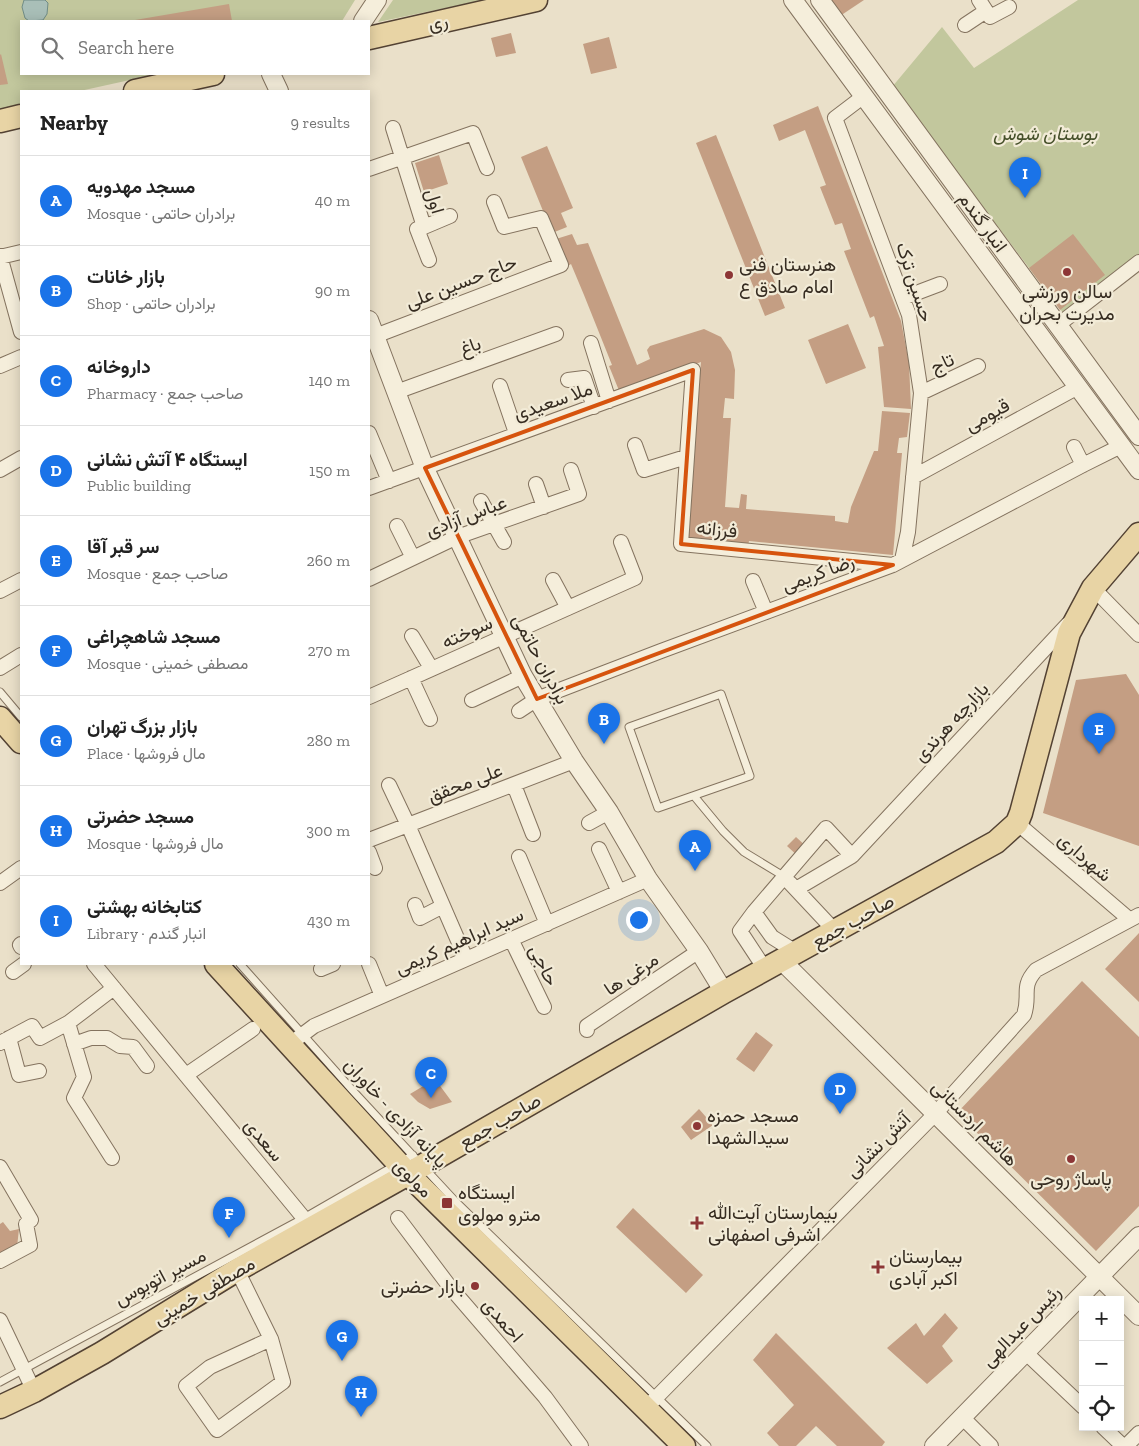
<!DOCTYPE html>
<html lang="en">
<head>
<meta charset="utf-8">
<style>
	:root { --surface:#fff; --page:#f6f6f6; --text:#222; --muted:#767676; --line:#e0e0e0; --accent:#1a73e8 }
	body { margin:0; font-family:"Zilla Slab",Vazirmatn,serif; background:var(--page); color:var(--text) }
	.controls { position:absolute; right:15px; bottom:15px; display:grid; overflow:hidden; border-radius:0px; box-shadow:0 2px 12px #0003 }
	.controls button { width:45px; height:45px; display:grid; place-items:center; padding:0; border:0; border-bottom:1px solid var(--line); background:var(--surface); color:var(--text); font:25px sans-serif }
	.you { position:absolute; left:638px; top:919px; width:18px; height:18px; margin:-12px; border:4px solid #fff; border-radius:50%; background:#1a73e8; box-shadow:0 0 0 8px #1a73e833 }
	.badge { display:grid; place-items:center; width:32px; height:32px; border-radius:50%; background:var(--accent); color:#fff; font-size:16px; font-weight:700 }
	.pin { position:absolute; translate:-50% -41px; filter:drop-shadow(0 1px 2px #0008) }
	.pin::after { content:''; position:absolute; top:26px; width:18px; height:15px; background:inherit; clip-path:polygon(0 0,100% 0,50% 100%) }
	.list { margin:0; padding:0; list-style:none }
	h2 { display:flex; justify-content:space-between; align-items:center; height:65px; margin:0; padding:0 20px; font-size:21px }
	h2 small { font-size:16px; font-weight:400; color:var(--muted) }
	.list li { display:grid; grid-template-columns:32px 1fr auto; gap:15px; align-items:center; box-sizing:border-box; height:90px; padding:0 20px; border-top:1px solid var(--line) }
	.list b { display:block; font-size:19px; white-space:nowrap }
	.list p { margin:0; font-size:16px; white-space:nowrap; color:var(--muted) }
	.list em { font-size:16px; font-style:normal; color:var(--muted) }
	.icon { flex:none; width:28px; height:28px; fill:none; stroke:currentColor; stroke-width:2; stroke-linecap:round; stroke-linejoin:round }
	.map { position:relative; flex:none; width:1139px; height:1446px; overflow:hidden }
	.search { position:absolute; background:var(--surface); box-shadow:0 2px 12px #0003; left:20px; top:20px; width:350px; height:55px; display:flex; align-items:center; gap:12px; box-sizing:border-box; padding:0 18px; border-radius:0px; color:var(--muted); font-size:19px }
	.panel { position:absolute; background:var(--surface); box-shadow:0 2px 12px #0003; left:20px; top:90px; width:350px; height:875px; border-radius:0px }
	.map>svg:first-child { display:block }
	.green { fill:#c2c79d }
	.water { fill:#a9bfb8; stroke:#708c86 }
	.building { fill:#c49e83 }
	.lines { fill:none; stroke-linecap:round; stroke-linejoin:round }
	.service-casing { stroke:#84735f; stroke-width:9 }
	.minor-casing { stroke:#84735f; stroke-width:16 }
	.tertiary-casing { stroke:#84735f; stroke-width:20 }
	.primary-casing { stroke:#534233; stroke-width:25 }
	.service { stroke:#f5eedb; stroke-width:7 }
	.minor { stroke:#f5eedb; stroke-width:14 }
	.tertiary { stroke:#f5eedb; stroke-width:18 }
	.primary { stroke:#e8d4a5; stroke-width:22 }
	.marked { fill:none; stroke:#d6540e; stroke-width:4; stroke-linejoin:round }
	.poi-dot { fill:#8d3636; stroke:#f2ebd7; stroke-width:2 }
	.labels { text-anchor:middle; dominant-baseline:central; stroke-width:4.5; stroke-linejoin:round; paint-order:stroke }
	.street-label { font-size:19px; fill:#362c21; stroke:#f2ebd7 }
	.park-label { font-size:19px; font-style:italic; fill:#46502a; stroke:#f2ebd7 }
	.poi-label { font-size:19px; fill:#362c21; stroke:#f2ebd7; text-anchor:start }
</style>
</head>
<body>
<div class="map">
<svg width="1139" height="1446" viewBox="0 0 1139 1446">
	<rect width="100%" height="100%" fill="#eae0c9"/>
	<path class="green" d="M0 0H355L342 21H21V74H157L80 91H21V105L0 110Z
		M393 0H484L378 22Z
		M1078 0H1139V269L1067 318 892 87 942 27 974 68Z"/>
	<path class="water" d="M24 0H45L48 3 47 14 43 20 29 21 25 18 22 7Z"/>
	<path class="building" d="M824 0H864L837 18Z
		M229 4 232 21H135V20Z
		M511 33 516 53 496 57 491 38Z
		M609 37 617 68 591 74 583 44Z
		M1 54 8 84 0 85V55Z
		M818 106 901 321 909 363 911 409 884 407 878 347 884 346 874 316 870 318 844 251 851 249 842 223 835 225 820 187 826 185 805 130 779 141 773 125Z
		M716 135 785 308 765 316 696 143Z
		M547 146 573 208 561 213 567 227 552 233 521 157Z
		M439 155 448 184 424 192 415 163Z
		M572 234 577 245 588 243 637 365 650 359 647 350 650 346 704 329 721 337 731 352 735 370 734 399 725 398 723 418H731L725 507 739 508 741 494 747 495 746 509 835 516V521L848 523 851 507 874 451H878L882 411 910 413 907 437 899 438 897 453H902L893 555 749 541 748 546 685 540 701 362 620 393 609 366 612 365 584 295 571 264 568 266 556 239Z
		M1073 234 1105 275 1060 310 1029 268Z
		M848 324 866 368 826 384 808 340Z
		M1126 674 1139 695V846L1043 813 1076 680Z
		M796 837 808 848 800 858 787 846Z
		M1139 933V1002L1105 969Z
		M1082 981 1139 1037V1206L1096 1251 957 1113Z
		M756 1032 773 1045 754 1072 736 1059Z
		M435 1079 452 1102 430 1109 418 1102 410 1094Z
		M699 1109 713 1125 691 1140 681 1127Z
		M633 1208 703 1275 686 1293 616 1227Z
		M3 1222 10 1231 19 1229 17 1247 0 1253V1224Z
		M945 1313 958 1328 942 1346 953 1361 927 1384 887 1348 916 1323 924 1336Z
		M776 1333 885 1442 882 1446H837L816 1426 796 1446H779L767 1433 794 1405 753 1360Z"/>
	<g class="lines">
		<defs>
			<path id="service" d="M0 692 21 717
				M721 694 750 776 658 808 629 727Z
				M694 796 723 831 744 852 785 877
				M240 964 354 1092 455 1201 707 1446
				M0 1382 304 1218 413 1155"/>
			<path id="minor" d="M979 0 990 17 1009 7
				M965 25 986 11
				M864 96 835 118 909 315 921 393 908 532 902 560
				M393 128 424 227 450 216
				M369 169 473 133 487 168
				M424 227 417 229 429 260
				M0 256 21 332
				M0 257 21 252
				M903 298 940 284
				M1058 325 1139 262
				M375 336 561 265 541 218 504 227 494 202
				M591 343 609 401
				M0 366 21 357
				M568 380 584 378 594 407
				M500 386 516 433
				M396 392 556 334
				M921 393 978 366
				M369 433 389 481
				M635 445 644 470 686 457
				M1074 447 1083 465
				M0 470 21 458
				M913 477 1078 387
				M536 484 544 507
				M369 488 693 370 681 544 893 565
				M481 501 504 542
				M397 526 413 558
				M369 579 457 537 579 494 571 470
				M553 580 568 608
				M753 581 766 612
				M1093 588 1139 635
				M0 591 21 580
				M412 636 431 668
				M0 668 21 655
				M411 678 430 719
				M369 697 635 578 621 542
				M472 700 523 676
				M519 711 537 699 557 691 661 651 893 565 1083 465 1121 446
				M389 785 408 825 466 959
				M514 785 533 834
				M589 823 609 812
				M1017 823 1129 919
				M369 840 574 761
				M599 849 619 892
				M369 852 375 868
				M852 856 1068 624
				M519 857 547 924
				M0 883 21 868
				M790 883 835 931
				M796 889 852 856 826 828 754 912 772 937 796 952
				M415 905 420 918 443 906
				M754 912 740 931 765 969
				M511 939 544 1007
				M21 944 20 945 21 947
				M94 964 312 1228
				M369 964 382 996
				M321 969 333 964
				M13 972 24 964
				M68 1023 84 1077 74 1098 112 1158
				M587 1030V1026L699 951
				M9 1038 19 1075 39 1071
				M0 1043 32 1026 40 1038 68 1023 114 988
				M74 1044 91 1038H107L120 1046 133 1047 147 1066
				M290 1044 314 1026 648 879
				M186 1075 253 1029
				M0 1167 31 1220 26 1224 30 1245 0 1261
				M398 1218 450 1287 545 1397 581 1446
				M237 1270 271 1339 283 1382 217 1430 186 1386 210 1367 271 1339
				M0 1320 34 1391
				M1025 1352 1083 1407
				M646 1408 935 1114 1024 1015C1031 994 1020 988 1036 970L1139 915
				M962 1417 991 1446
				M1103 1427 1123 1446
				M1126 1446 1139 1433"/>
			<path id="tertiary" d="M793 0 1139 470
				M820 0 1139 436
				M363 21 377 0
				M271 74 279 91
				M369 320 426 471 523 676 574 761 609 812 648 879 699 951 724 992
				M781 960 1139 1316
				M934 1446 1139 1236"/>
			<path id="primary" d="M369 38 536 0
				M135 91 213 74
				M0 121 21 116
				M0 718 21 742
				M216 964 408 1174 684 1446
				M0 1407 34 1391 102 1353 237 1270 408 1174 724 992 996 842 1017 823 1021 813 1069 633 1093 588 1139 534"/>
		</defs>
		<use href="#service" class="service-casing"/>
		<use href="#minor" class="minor-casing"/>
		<use href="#tertiary" class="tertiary-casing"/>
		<use href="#primary" class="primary-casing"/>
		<use href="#service" class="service"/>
		<use href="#minor" class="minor"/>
		<use href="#tertiary" class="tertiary"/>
		<use href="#primary" class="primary"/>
	</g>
	<path class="marked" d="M693 370 681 544 893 565 537 699 425 468Z"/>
	<g class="poi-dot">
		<circle cx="1067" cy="272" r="5"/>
		<circle cx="729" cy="275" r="5"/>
		<circle cx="697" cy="1126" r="5"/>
		<circle cx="1071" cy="1159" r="5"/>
		<rect x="441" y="1197" width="12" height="12" rx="2.5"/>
		<path d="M694.5 1215.5h5v5h5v5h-5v5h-5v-5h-5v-5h5z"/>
		<path d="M875.5 1259.5h5v5h5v5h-5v5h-5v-5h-5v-5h5z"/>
		<circle cx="475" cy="1286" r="5"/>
	</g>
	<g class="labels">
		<g class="street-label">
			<text transform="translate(438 22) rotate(-13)">ری</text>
			<text transform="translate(435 201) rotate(73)">اول</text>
			<text transform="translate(983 222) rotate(54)">انبار گندم</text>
			<text transform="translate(461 282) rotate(-21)">حاج حسین علی</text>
			<text transform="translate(915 282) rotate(72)">حسین ترک</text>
			<text transform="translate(470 346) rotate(-20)">باغ</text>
			<text transform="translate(942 363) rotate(-25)">تاج</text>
			<text transform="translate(553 401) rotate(-19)">ملا سعیدی</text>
			<text transform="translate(987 415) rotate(-29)">قیومی</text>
			<text transform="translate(466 516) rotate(-21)">عباس آزادی</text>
			<text transform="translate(717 529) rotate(6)">فرزانه</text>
			<text transform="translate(818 573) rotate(-20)">رضا کریمی</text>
			<text transform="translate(467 632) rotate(-24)">سوخته</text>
			<text transform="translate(541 659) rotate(62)">برادران حاتمی</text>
			<text transform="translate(951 722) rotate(-47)">بازارچه هرندی</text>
			<text transform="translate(465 783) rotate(-21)">علی محقق</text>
			<text transform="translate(1085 857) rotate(41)">شهرداری</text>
			<text transform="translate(853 921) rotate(-29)">صاحب جمع</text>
			<text transform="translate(459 941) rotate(-24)">سید ابراهیم کریمی</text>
			<text transform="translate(544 965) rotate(64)">حاجی</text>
			<text transform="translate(631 974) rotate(-34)">مرغی ها</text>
			<text transform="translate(396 1113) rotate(47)">پایانه آزادی - خاوران</text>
			<text transform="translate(500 1121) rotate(-30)">صاحب جمع</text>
			<text transform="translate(975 1123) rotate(45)">هاشم اردستانی</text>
			<text transform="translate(264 1140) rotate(50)">سعدی</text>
			<text transform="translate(878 1145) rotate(-45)">آتش نشانی</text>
			<text transform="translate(413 1178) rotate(45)">مولوی</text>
			<text transform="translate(160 1277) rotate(-28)">مسیر اتوبوس</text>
			<text transform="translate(204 1291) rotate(-31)">مصطفی خمینی</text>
			<text transform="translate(503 1320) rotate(49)">احمدی</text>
			<text transform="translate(1021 1326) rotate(-46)">رئیس عبدالهی</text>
		</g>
		<g class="park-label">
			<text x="1045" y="133">بوستان شوش</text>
		</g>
		<g class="poi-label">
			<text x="739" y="264">هنرستان فنی<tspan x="739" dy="22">امام صادق ع</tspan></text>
			<text x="1067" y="291" text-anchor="middle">سالن ورزشی<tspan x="1067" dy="22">مدیرت بحران</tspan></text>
			<text x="707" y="1115">مسجد حمزه<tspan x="707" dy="22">سیدالشهدا</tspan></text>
			<text x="1071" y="1178" text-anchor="middle">پاساژ روحی</text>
			<text x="458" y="1192">ایستگاه<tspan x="458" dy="22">مترو مولوی</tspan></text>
			<text x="708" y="1212">بیمارستان آیت‌الله<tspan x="708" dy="22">اشرفی اصفهانی</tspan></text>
			<text x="889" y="1256">بیمارستان<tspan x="889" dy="22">اکبر آبادی</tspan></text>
			<text x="465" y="1286" text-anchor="end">بازار حضرتی</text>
		</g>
	</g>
</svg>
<div class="controls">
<button>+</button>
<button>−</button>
<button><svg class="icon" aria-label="locate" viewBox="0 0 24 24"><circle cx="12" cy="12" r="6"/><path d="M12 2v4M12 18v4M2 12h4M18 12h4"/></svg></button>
</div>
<div class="you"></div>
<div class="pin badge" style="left:695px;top:871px">A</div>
<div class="pin badge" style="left:604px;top:744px">B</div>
<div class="pin badge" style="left:431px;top:1098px">C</div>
<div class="pin badge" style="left:840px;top:1114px">D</div>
<div class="pin badge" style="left:1099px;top:754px">E</div>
<div class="pin badge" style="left:229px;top:1238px">F</div>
<div class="pin badge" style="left:342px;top:1361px">G</div>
<div class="pin badge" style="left:361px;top:1417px">H</div>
<div class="pin badge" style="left:1025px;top:198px">I</div>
<div class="search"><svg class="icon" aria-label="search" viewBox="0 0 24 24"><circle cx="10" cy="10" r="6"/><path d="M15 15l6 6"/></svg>Search here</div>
<section class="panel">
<h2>Nearby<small>9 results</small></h2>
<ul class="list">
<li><span class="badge">A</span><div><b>مسجد مهدویه</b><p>Mosque · برادران حاتمی</p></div><em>40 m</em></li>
<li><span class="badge">B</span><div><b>بازار خانات</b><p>Shop · برادران حاتمی</p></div><em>90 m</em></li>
<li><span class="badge">C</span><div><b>داروخانه</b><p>Pharmacy · صاحب جمع</p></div><em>140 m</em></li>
<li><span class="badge">D</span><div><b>ایستگاه ۴ آتش نشانی</b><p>Public building</p></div><em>150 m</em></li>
<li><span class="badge">E</span><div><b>سر قبر آقا</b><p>Mosque · صاحب جمع</p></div><em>260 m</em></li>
<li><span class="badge">F</span><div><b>مسجد شاهچراغی</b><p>Mosque · مصطفی خمینی</p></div><em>270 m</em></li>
<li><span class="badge">G</span><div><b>بازار بزرگ تهران</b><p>Place · مال فروشها</p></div><em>280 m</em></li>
<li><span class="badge">H</span><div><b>مسجد حضرتی</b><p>Mosque · مال فروشها</p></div><em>300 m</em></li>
<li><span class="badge">I</span><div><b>کتابخانه بهشتی</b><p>Library · انبار گندم</p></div><em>430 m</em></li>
</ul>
</section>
</div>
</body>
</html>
